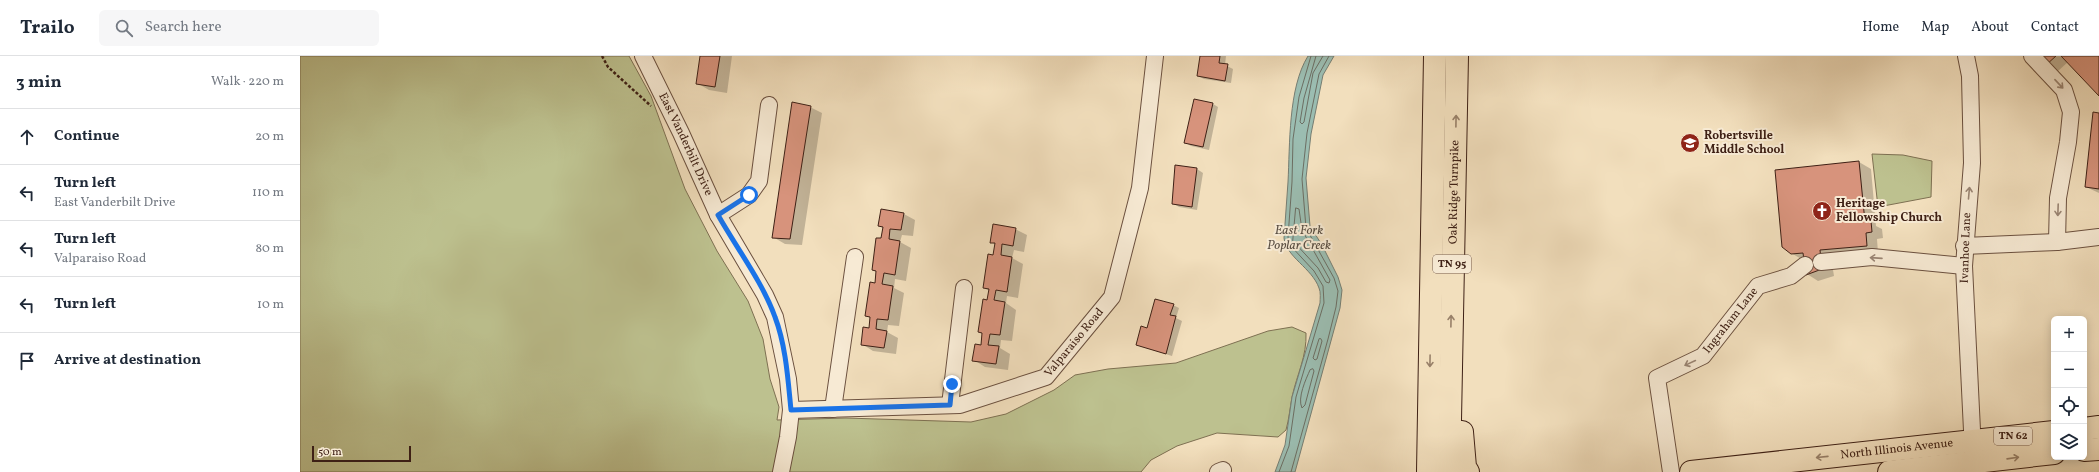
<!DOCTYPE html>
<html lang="en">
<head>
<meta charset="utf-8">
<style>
	:root { --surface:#fff; --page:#f6f6f7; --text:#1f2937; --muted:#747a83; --line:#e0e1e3 }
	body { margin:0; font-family:Vollkorn,serif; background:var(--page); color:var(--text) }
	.controls { position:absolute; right:12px; bottom:12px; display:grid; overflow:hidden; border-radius:6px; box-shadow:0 2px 10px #0003 }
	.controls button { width:36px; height:36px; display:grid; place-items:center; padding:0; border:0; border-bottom:1px solid var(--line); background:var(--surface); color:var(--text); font:20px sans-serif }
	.scale { position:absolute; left:12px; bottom:10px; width:99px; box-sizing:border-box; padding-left:4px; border:2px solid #3e2015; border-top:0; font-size:11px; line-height:14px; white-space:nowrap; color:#3e2015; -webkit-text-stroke:3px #f7ead4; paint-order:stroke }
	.stop { position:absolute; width:12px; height:12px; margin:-9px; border:3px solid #1a73e8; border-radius:50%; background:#fff }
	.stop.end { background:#1a73e8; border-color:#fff; box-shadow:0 1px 4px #0008 }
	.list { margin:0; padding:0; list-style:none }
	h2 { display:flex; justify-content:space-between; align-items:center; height:52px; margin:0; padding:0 16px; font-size:17px }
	h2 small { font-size:13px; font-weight:400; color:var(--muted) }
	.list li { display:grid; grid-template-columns:26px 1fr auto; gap:12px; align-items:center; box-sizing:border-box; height:56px; padding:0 16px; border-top:1px solid var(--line) }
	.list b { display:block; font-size:15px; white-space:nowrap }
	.list p { margin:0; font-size:13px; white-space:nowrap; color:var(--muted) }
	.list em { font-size:13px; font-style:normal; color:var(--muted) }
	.icon { flex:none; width:22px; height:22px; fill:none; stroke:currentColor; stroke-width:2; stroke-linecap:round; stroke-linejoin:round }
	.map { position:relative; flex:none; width:1799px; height:416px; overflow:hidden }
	header { display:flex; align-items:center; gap:24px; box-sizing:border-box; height:56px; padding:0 20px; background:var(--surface); border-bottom:1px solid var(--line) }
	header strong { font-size:19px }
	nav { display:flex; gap:22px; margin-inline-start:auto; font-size:14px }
	.search { width:280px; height:36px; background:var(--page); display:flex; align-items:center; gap:10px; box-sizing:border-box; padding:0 14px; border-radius:6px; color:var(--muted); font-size:15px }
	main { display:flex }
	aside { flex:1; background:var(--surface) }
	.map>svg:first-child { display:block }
	.green { fill:#bdc18f; stroke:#7e7052 }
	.water { fill:#9bbdb1; stroke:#767e73 }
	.shadow { fill:#0003 }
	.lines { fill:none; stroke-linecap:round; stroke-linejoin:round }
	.shore { stroke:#6c6e63; stroke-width:1 }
	.building { fill:#d7937c; stroke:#3e2015 }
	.minor-casing { stroke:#6b503f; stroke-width:18 }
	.highway-casing { stroke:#3e2015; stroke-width:24 }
	.path { stroke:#3e2015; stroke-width:2.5; stroke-dasharray:3 2; stroke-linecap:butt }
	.minor { stroke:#f7ead4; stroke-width:16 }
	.highway { stroke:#f2dfbd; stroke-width:22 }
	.oneway { stroke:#9a8574 }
	.oneway2 { stroke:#988069 }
	.route { stroke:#1a73e8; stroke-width:5 }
	.labels { text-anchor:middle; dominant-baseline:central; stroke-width:4; stroke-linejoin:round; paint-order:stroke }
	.shield { fill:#f7ead4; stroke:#765d4e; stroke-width:1 }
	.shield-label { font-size:11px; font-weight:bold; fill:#3e2015 }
	.poi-label { font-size:12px; font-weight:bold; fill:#3e2015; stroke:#f7ead4; text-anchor:start }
	.street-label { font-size:12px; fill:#3e2015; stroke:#f7ead4 }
	.water-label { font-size:13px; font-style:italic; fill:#5a4f44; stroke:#f7ead4 }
</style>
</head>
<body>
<header>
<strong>Trailo</strong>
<div class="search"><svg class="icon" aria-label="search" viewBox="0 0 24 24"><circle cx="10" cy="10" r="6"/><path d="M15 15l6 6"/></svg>Search here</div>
<nav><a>Home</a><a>Map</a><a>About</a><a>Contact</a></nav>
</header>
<main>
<aside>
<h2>3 min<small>Walk · 220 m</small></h2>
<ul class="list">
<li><svg class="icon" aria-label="ahead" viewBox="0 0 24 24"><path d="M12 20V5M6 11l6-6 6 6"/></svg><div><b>Continue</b></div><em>20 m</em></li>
<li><svg class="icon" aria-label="left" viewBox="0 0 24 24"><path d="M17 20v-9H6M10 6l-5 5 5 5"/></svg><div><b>Turn left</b><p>East Vanderbilt Drive</p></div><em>110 m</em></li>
<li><svg class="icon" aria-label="left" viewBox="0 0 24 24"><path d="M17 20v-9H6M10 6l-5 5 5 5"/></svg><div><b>Turn left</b><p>Valparaiso Road</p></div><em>80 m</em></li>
<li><svg class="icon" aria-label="left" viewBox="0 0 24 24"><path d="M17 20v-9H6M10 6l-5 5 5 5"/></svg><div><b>Turn left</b></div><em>10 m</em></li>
<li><svg class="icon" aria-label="arrive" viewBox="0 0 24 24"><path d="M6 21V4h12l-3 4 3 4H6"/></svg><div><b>Arrive at destination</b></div></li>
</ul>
</aside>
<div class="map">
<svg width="1799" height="416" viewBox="0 0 1799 416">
	<rect width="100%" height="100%" fill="#f2dfbd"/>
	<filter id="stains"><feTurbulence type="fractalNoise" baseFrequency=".005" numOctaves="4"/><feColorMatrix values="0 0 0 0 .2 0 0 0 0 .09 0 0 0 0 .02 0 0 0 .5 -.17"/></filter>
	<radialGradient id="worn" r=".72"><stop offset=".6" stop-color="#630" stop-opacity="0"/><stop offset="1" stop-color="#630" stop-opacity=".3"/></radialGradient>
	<path class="green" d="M0 0H329L351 40 385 133 417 195 448 245 463 283 470 323 479 351 477 364 546 362 671 366 706 358 754 334 775 319 808 313 876 307 968 275 992 271 1006 277C1007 300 997 318 992 341 990 352 989 363 986 374L978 381 917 377 877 390 851 404 841 416H0Z
		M1572 98 1603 99 1632 105 1631 141 1578 151Z"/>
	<path class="water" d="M1008 0H1034L1023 19 1011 78 1006 122 1010 170 1022 189 1038 221 1042 234 1040 252 995 416H975L985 389 992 341 1020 247C1020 243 1021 236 1019 232 1012 212 986 201 984 182 985 163 987 145 988 126 990 89 988 32 1008 0Z"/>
	<path class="shadow" d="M401 0H432L427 37 409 34 397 27Z
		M901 0H926L925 9 933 13 931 27 904 23 898 20Z
		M1742 0H1799V38L1768 6 1758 15 1746 9Z
		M913 48 918 51 909 94 891 90 886 87Z
		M510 51 522 57 502 189 485 188 473 181Z
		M1799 58V137L1786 131Z
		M1559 106 1571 113 1576 170 1582 173 1583 182 1577 183 1578 197 1531 201 1534 220 1518 225 1507 218 1503 204 1491 197Z
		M897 113 903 117 897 154 879 151 874 148Z
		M604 158 615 164 613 180 602 179 600 186 611 192 606 225 595 223 594 232 604 237 599 270 588 269 587 276 598 282 596 298 573 295 562 288 570 273 571 262 566 260 576 228 577 216 573 214 582 184 584 172 579 170Z
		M715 173 727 179 724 196 714 194 712 202 723 208 718 242 707 240 706 247 716 254 712 285 701 284 700 292 710 298 708 314 685 311 674 304 681 290 683 278 679 276 690 235 684 232 694 200 696 189 691 186Z
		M873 249 879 252 876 262 882 265 872 300 837 289 848 273Z"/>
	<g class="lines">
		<path class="shore" d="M1016 0 1004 42 1000 66 1002 68 1004 66 1013 17 1023 0
			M996 152 999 153 1002 174 1030 224 1029 227 1026 226 1018 212 993 185Z
			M1021 283 1022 285 1017 303 1015 304 1013 302 1019 283Z
			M1013 313 1014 315 1005 349 1002 352C997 342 1006 323 1010 314Z
			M979 416 989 390 996 341 1024 247 1023 230 1014 215 989 188 988 181 992 126 993 83 999 41 1011 0
			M991 416 1028 283 1036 251 1038 235 1034 222 1006 172 1002 123 1007 77 1019 18 1029 0"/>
	</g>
	<path class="building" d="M400 0H420L415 31 396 28Z
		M900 0H920L919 7 928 8 925 25 897 20Z
		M1741 0H1756L1746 9Z
		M1761 0H1799V40Z
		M894 43 913 47 903 91 884 87Z
		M492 46 511 50 490 183 472 182Z
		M1793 56 1799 57V133L1785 131Z
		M1559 105 1565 166 1571 165 1572 176 1566 177 1567 190 1520 194 1522 213 1506 219 1503 197 1491 198 1482 191 1475 114Z
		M875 109 897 112 892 151 872 148Z
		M581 153 604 157 601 174 590 173 589 183 600 185 595 219 584 217 582 228 593 230 588 264 577 263 576 273 587 275 584 292 561 289 563 271 569 272 570 261 565 260 570 226 575 227 576 215 572 214 576 182H581L583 171 578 170Z
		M693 168 716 172 713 190 702 188 701 199 712 201 707 236 696 234 694 244 705 246 700 279 690 278 688 289 699 290 696 308 672 305 675 288 681 289 682 277 678 276 683 243 687 244 689 233 683 232 688 198 693 199 695 187H690Z
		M855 243 874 248 870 259 876 260 866 298 836 289 841 270 847 272Z"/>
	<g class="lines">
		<defs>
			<g id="minor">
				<path id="s1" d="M343 0 381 77 418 159 465 239 475 261 488 323 491 354 488 381 481 416"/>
				<path d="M1666 0 1670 20 1672 107 1664 210 1673 395"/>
				<path d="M1732 0 1764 34 1771 56 1768 86 1758 142 1757 186"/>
				<path d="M418 159 449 139 459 125 469 49"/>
				<path d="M1664 190 1757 186 1799 181"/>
				<path d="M1521 206 1572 201 1664 210"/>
				<path d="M650 349 664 232"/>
				<path d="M533 353 555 201"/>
				<path id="s2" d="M491 354 660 349 746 321 812 241 840 132 855 0"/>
				<path d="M918 416 923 414"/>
				<path id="s3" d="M1371 416 1357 322 1403 300 1458 230 1491 220 1505 209"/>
			</g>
			<g id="highway">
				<path d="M1784 373 1799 371"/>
				<path d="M1162 376 1165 411 1168 416"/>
				<path d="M1784 394 1799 393"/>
				<path d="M1128 416 1135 0"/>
				<path id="s4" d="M1149 416 1157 0"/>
				<path id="s5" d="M1391 416 1754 376"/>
				<path d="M1589 416 1754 397"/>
			</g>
		</defs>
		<use href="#minor" class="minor-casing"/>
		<use href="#highway" class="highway-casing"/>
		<path class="path" d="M302 0 308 11 351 50"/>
		<use href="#minor" class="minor"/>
		<use href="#highway" class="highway"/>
	</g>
	<defs><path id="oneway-shaft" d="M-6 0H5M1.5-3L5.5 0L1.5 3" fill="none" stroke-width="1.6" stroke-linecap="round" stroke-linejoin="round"/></defs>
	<g class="oneway">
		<use href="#oneway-shaft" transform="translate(1759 28) rotate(47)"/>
		<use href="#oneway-shaft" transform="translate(1669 137) rotate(-85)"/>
		<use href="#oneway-shaft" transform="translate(1758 154) rotate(92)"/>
		<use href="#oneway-shaft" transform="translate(1576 202) rotate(-176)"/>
		<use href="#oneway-shaft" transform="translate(1390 307) rotate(155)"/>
	</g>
	<g class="oneway2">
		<use href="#oneway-shaft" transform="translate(1156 65) rotate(-89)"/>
		<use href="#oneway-shaft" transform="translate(1151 265) rotate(-89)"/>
		<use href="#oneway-shaft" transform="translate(1130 305) rotate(91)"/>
		<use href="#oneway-shaft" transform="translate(1522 401) rotate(174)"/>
		<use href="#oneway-shaft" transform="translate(1713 402) rotate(-8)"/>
	</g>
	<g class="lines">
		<path class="route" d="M449 139 418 159C436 191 463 227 475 261 486 290 488 324 491 354L650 349 652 328"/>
	</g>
	<defs>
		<symbol id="school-disc" viewBox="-11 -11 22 22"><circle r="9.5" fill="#8f2418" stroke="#f7ead4"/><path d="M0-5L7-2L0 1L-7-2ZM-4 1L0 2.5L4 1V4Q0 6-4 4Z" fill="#fff"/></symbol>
		<symbol id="church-disc" viewBox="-11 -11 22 22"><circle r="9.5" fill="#8f2418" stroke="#f7ead4"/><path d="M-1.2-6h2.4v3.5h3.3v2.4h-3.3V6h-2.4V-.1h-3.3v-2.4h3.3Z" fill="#fff"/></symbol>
	</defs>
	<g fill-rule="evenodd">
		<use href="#school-disc" x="1379" y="76" width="22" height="22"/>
		<use href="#church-disc" x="1511" y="144" width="22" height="22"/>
	</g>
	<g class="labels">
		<g class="shield">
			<rect x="1133" y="199" width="38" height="18" rx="3"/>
			<rect x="1694" y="371" width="38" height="18" rx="3"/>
		</g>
		<g class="shield-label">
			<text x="1152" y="208">TN 95</text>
			<text x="1713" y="380">TN 62</text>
		</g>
		<g class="poi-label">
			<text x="1404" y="80">Robertsville<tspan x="1404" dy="14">Middle School</tspan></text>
			<text x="1536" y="148">Heritage<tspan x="1536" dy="14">Fellowship Church</tspan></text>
		</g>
		<g class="street-label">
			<text stroke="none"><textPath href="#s1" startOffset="98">East Vanderbilt Drive</textPath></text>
			<text stroke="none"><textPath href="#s4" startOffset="280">Oak Ridge Turnpike</textPath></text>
			<text transform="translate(1666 192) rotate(-88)">Ivanhoe Lane</text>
			<text stroke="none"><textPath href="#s3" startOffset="191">Ingraham Lane</textPath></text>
			<text stroke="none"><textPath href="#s2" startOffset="304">Valparaiso Road</textPath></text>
			<text stroke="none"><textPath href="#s5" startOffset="207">North Illinois Avenue</textPath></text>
		</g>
		<g class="water-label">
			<text x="999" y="175">East Fork<tspan x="999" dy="15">Poplar Creek</tspan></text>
		</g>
	</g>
	<rect width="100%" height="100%" filter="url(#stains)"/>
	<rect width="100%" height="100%" fill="url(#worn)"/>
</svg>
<div class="controls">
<button>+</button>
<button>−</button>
<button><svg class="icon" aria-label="locate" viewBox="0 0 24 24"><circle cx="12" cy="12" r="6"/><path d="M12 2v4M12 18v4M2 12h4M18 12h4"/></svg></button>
<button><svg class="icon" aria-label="layers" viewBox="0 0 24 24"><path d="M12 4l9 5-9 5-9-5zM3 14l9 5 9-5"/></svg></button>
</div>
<div class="scale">50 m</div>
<div class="stop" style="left:449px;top:139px"></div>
<div class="stop end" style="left:652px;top:328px"></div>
</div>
</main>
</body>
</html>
